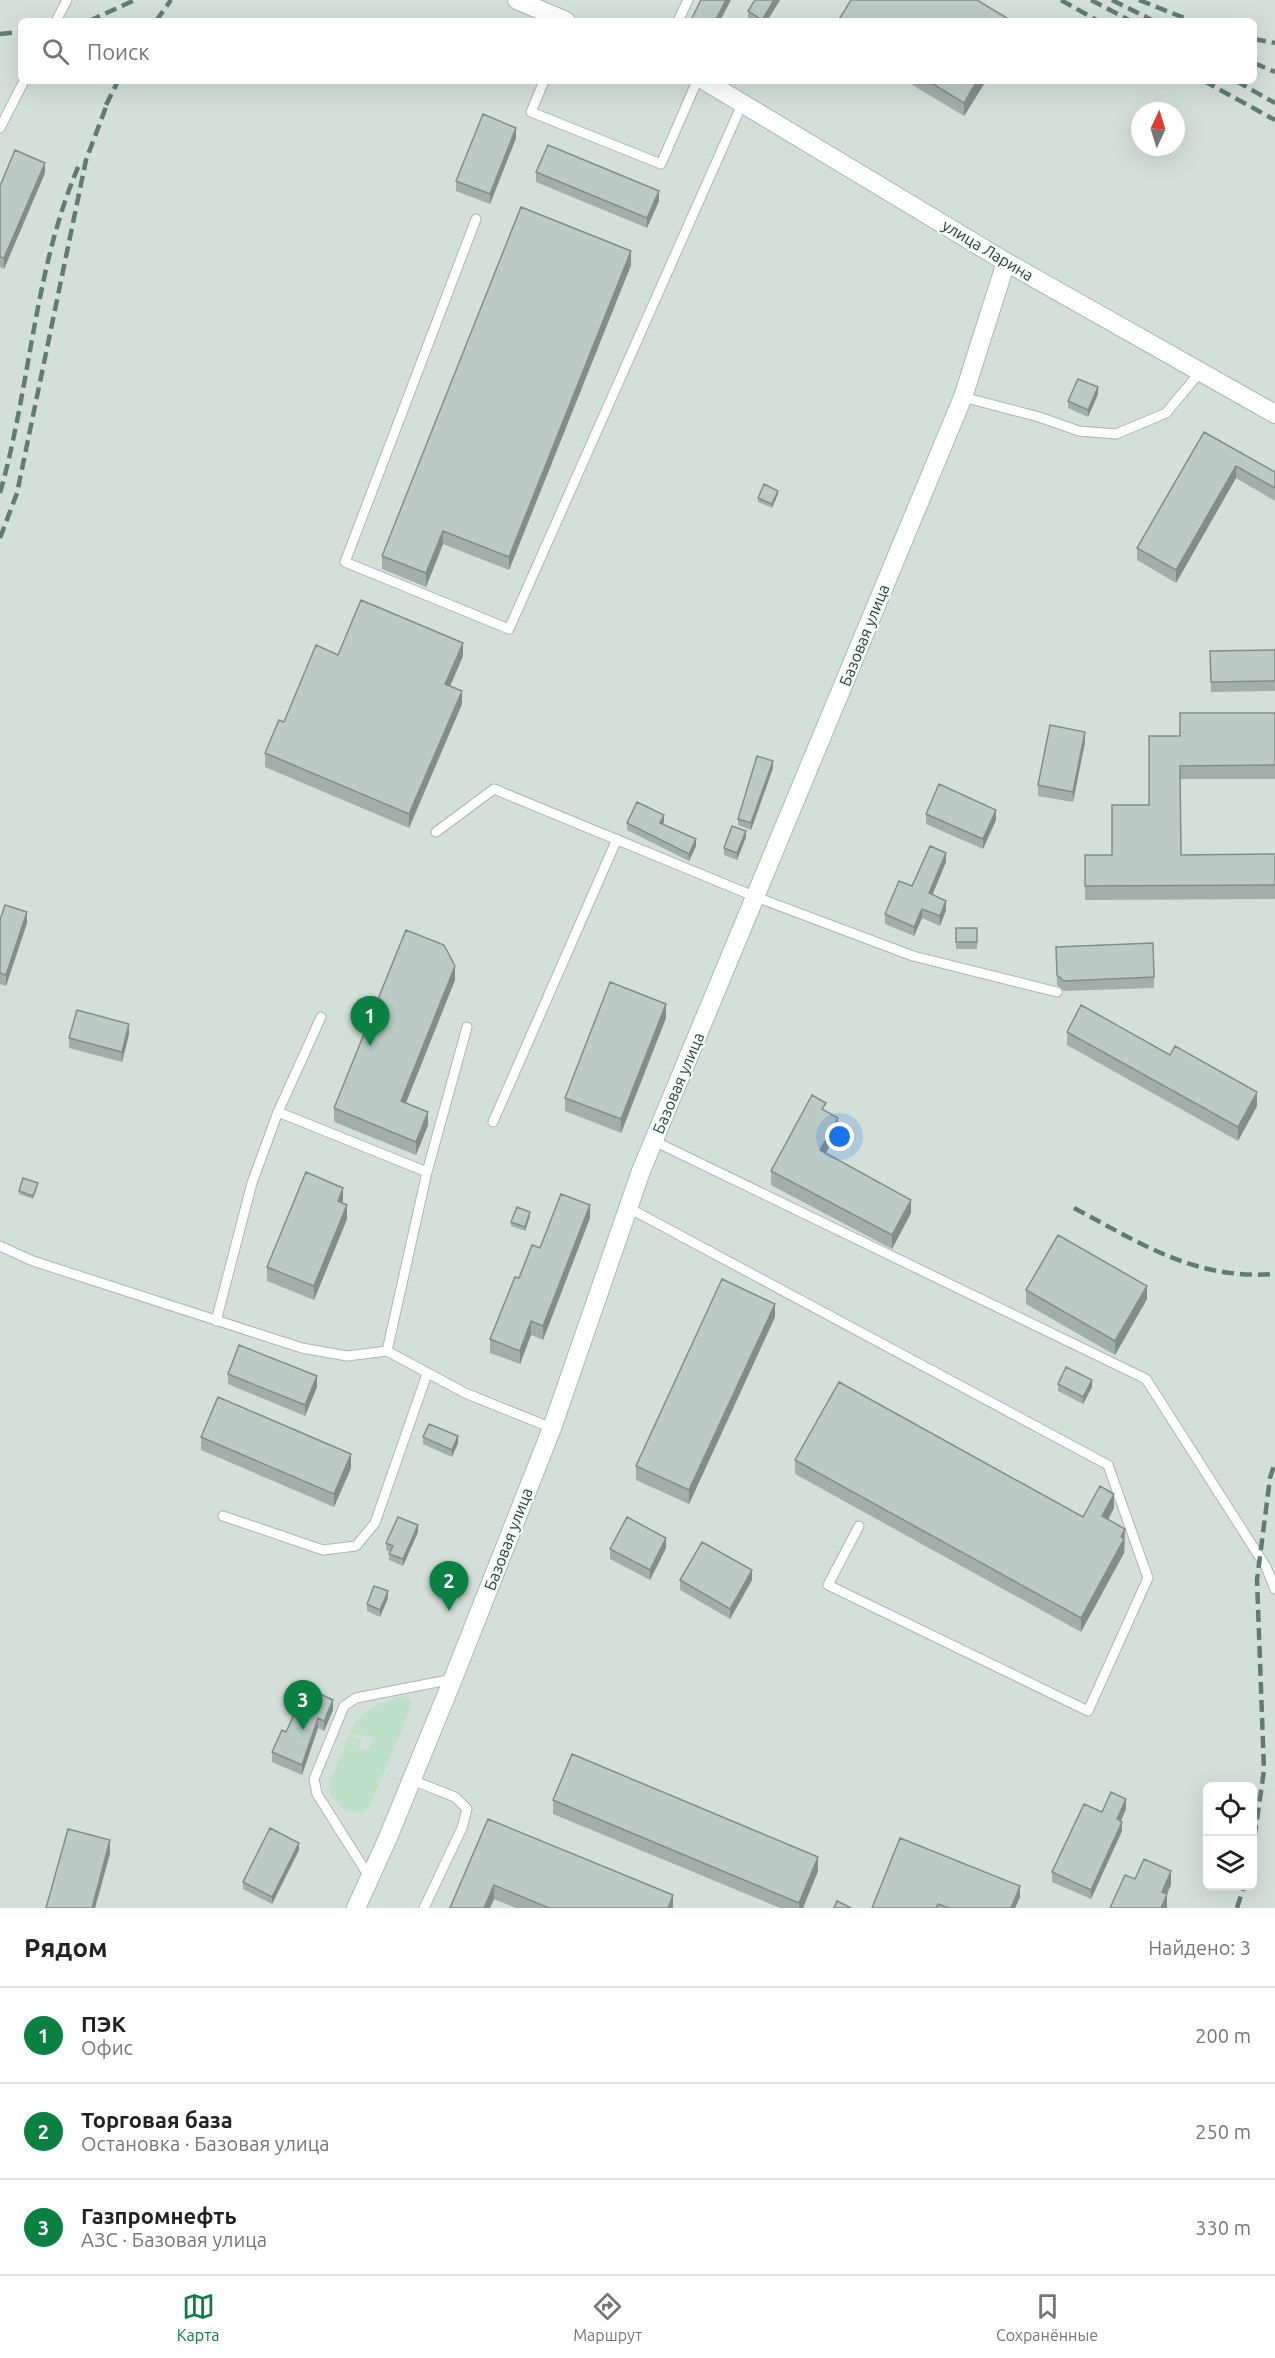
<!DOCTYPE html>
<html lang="ru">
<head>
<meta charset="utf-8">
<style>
	:root { --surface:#fff; --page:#f2f2f2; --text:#222; --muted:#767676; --line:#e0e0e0; --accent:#0b8043 }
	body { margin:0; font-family:Ubuntu,sans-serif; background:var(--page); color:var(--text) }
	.controls { position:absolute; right:18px; bottom:18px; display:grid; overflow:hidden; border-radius:9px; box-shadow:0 6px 24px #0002 }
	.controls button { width:54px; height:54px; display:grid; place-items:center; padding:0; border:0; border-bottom:2px solid var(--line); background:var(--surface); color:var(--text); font:30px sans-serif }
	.compass { position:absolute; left:1131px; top:102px; width:54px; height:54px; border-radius:50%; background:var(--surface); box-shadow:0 6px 24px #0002; rotate:4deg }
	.you { position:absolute; left:840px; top:1137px; width:21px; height:21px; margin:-15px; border:4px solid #fff; border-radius:50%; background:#1a73e8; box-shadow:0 0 0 9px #1a73e833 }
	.badge { display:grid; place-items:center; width:39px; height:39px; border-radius:50%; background:var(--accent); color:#fff; font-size:20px; font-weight:700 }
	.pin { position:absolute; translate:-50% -50px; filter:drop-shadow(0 2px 3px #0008) }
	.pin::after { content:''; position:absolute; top:32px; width:21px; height:18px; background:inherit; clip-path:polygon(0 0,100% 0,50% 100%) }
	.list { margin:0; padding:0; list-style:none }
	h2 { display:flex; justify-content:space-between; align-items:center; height:78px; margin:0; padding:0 24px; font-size:26px }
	h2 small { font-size:20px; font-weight:400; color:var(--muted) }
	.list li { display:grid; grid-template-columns:39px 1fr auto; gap:18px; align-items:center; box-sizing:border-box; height:96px; padding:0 24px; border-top:2px solid var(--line) }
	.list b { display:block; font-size:22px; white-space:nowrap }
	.list p { margin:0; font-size:20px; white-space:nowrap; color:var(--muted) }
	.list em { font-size:20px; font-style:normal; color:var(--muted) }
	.icon { flex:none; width:33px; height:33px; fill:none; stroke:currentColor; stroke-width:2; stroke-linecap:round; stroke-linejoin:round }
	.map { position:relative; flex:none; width:1275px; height:1908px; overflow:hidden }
	.search { position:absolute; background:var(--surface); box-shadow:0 6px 24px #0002; left:18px; right:18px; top:18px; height:66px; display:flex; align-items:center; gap:15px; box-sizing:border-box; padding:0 21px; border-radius:9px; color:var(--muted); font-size:22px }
	.sheet { height:366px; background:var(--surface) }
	nav { display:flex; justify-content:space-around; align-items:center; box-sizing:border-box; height:84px; border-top:2px solid var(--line); background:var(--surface); font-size:16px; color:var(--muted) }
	nav a { display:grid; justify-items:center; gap:3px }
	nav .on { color:var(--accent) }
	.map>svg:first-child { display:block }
	.built { fill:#d4dfda; fill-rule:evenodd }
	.grass { fill:#bfe0c8 }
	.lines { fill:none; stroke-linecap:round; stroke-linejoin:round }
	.lane-casing { stroke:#a8b8b2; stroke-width:11 }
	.secondary-casing { stroke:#a4bbb3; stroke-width:20 }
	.lane { stroke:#fff; stroke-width:9 }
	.secondary { stroke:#fff; stroke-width:18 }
	.rail { stroke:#5f7d75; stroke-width:4.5; stroke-dasharray:12 6; stroke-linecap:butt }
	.wall { fill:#a1aea9 }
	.shaded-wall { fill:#838d89 }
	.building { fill:#bbcac4; stroke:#838d89; stroke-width:1.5 }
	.labels { text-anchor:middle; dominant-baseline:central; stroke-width:4.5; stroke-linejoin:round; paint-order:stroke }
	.street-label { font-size:16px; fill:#24423a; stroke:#f7fbf9 }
</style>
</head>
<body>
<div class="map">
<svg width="1275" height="1908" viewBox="0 0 1275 1908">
	<rect width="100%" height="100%" fill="#e6efeb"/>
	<path class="built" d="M0 0H1275V1908H0ZM21 21H1254V81H21ZM1140 111H1176V147H1140ZM1208 1786H1252V1886H1208Z"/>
	<path class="grass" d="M402 1696 411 1699V1707L370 1806 362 1813 346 1811 331 1796 329 1783 349 1735 362 1740 359 1748 368 1751 373 1738 350 1733C360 1708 379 1704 402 1696Z"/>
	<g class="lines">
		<defs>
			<path id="lane" d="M56 21 67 0
				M678 21 688 0
				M544 81 531 112 661 164 697 81
				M0 128 24 81
				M476 219 345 562 509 629 743 102
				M963 397 1039 417 1079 431 1116 434 1166 413 1201 371
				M436 832 494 789 756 897 913 956 1057 992
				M278 1112 427 1172
				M493 1122 617 839
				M654 1141 1146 1379 1266 1567 1275 1589
				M627 1207 1108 1465 1148 1578 1088 1711 828 1585 859 1526
				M0 1246 33 1261 302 1348 347 1356 387 1351 465 1393 552 1428
				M216 1321 252 1183 278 1112 321 1017
				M387 1351 427 1172 467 1027
				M223 1516 323 1550 356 1546 375 1523 427 1374
				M412 1780 455 1797 467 1809 462 1828 424 1908
				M370 1878 317 1794 314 1779 344 1706 356 1698 453 1679"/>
			<path id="secondary" d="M517 0 566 21
				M705 81 1006 262 1275 414
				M356 1908 387 1840 453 1679 552 1428 641 1171 963 397 1006 262"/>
		</defs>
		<use href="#lane" class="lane-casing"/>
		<use href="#secondary" class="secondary-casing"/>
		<use href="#lane" class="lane"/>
		<use href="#secondary" class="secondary"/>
		<path class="rail" d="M1061 0 1098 21
			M1091 0 1131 21
			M1112 0 1154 21
			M1139 0 1192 21
			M89 21 135 0
			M156 21 171 0
			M0 34 21 32
			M1254 39 1275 43
			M1254 63 1275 72
			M1204 81 1275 120
			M1236 81 1275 103
			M106 105 118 81
			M0 493C31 384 34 269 79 165
			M0 538 17 493 86 160 109 99
			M1074 1208C1142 1244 1195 1280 1275 1274
			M1252 1855 1264 1770 1257 1580 1270 1478 1275 1462
			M1237 1908 1244 1886"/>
	</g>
	<path class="wall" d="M755 0H780L767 21H748V11Z
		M906 81H986L964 116Z
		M516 138 490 204 456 191V181Z
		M1146 147H1163L1158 155 1146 149Z
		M536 172 659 201 647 228 536 182Z
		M45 173 4 269 0 267V186Z
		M631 265 509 570 443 544 426 587 382 569V556Z
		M1098 394 1088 417 1068 408V401Z
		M1204 432 1275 472V501L1236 478 1176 583 1137 560V548Z
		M778 494 772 508 758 502V498Z
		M1275 650V691L1211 692 1210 651Z
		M338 655 463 656 450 686 462 704 409 828 265 767V753L284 722Z
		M1275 713V779H1180L1181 855 1275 854V899L1085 900V855H1112L1149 805 1180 736Z
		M1085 742 1073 802 1038 796V785Z
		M773 768 751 830 738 825V819Z
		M926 814 996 820 983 849 926 824Z
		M664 822 663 824 696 846 689 861 627 830V823Z
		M746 837 737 860 724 855V848Z
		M946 862 932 895 946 910 940 926 922 918 914 936 885 924V914L912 886Z
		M0 920 27 923 6 986 0 984Z
		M956 928H977V949H956Z
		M1056 947 1154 977V988L1064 991 1057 985Z
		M455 980 406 1103 428 1125 416 1155 334 1122V1108Z
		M666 1018 621 1133 565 1111V1098Z
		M1067 1032 1257 1106 1238 1141 1067 1045Z
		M129 1034 122 1062 69 1048V1038Z
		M826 1111 838 1131 826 1153 911 1213 892 1249 771 1185V1171Z
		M38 1186 33 1199 19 1194V1191Z
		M343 1201V1203L347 1219 314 1300 267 1281V1267Z
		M530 1216 525 1231 511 1226V1222Z
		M590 1218 543 1340 531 1335 520 1364 490 1353V1339L519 1278 540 1248Z
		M1026 1290 1147 1299 1115 1355 1026 1304Z
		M775 1317 689 1504 636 1480V1466Z
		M228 1374 317 1387 305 1416 228 1384Z
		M1058 1384 1092 1387 1083 1404 1058 1391Z
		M201 1437 351 1468 334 1507 201 1450Z
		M423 1437 458 1443 452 1457 423 1444Z
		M795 1460 1083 1517 1114 1508 1108 1520 1125 1543 1124 1553 1081 1632 795 1474Z
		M418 1532 403 1566 389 1560 390 1552 386 1550V1543Z
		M666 1548 650 1580 610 1559V1549Z
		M680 1580H752L730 1619 680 1590Z
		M388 1598 380 1617 367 1611V1604Z
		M292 1703 333 1710 324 1731 318 1728 302 1775 272 1762V1752L286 1732 294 1714 292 1713Z
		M553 1800 818 1871 803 1908H780L553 1814Z
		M1126 1809 1121 1821 1122 1831 1091 1899 1052 1882V1872L1102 1812Z
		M488 1819 673 1908H516L494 1899 490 1908H450Z
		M299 1850 272 1904 243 1889V1882Z
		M1020 1897 1015 1908H872Z"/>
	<path class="shaded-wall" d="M726 0H731L720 21H715Z
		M774 0H780L767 21H762Z
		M977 81H986L964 116V103Z
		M516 128V138L490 204V194Z
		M1158 147H1163L1158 155Z
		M45 163V173L4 269V258Z
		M659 191V201L647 228V218Z
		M631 251V265L509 570V557Z
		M1098 387V394L1088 417V410Z
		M1236 466V478L1176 583V570Z
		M778 491V494L772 508V504Z
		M443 531V544L426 587V573Z
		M463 643V656L445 698V684Z
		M462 691V704L409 828V814Z
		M1085 732V742L1073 802V792Z
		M773 761V768L751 830V823Z
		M996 810V820L983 849V839Z
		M664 815V822L660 830V823Z
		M746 831V837L737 860V853Z
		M696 839V846L689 861V854Z
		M946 853V862L929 903V893Z
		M946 901V910L940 926V916Z
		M922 909V918L914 936V927Z
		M27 912V923L6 986V975Z
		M455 966V980L401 1115V1101Z
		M666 1004V1018L621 1133V1119Z
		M129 1024V1034L122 1062V1052Z
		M1257 1092V1106L1238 1141V1127Z
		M428 1112V1125L416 1155V1142Z
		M838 1118V1131L820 1163V1150Z
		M343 1188V1201L338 1215V1201Z
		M911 1200V1213L892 1249V1235Z
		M347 1205V1219L314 1300V1286Z
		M590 1205V1218L543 1340V1326Z
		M530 1212V1216L525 1231V1227Z
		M1147 1286V1299L1115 1355V1341Z
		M775 1304V1317L689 1504V1490Z
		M531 1321V1335L520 1364V1351Z
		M317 1376V1387L305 1416V1405Z
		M1092 1380V1387L1083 1404V1397Z
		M458 1436V1443L452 1457V1450Z
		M351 1454V1468L334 1507V1494Z
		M1114 1494V1508L1102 1530V1516Z
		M418 1525V1532L403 1566V1559Z
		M1125 1529 1124 1553 1081 1632V1618Z
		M666 1538V1548L650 1580V1570Z
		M752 1570V1580L730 1619V1609Z
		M388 1591V1598L380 1617V1610Z
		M333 1700V1710L324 1731V1721Z
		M318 1718V1728L302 1775V1765Z
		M1126 1799V1809L1117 1829V1819Z
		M1122 1822V1831L1091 1899V1890Z
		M110 1840V1854L95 1908H92Z
		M299 1843V1850L272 1904V1897Z
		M818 1857V1871L803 1908H799V1903Z
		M1171 1871V1885L1162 1905V1892Z
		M494 1885V1899L490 1908H484Z
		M1020 1886V1897L1015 1908H1011Z
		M1167 1894V1908H1161Z
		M673 1895V1908H668Z"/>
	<path class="building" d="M701 0H726L715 21H693L691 20Z
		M755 0H774L762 20 748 11Z
		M851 0H977L1012 21H838Z
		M928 81H977L964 103Z
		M483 114 516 128 490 194 456 181Z
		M548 145 659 191 647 218 536 172Z
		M15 150 45 163 4 258 0 257V186Z
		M521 207 631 251 509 557 443 531 426 573 382 556Z
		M1078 379 1098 387 1088 410 1068 401Z
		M1204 432 1275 472V488L1236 466 1176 570 1137 548Z
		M764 484 778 491 772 504 758 498Z
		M361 600 463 643 445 684 462 691 409 814 265 753 279 720 284 722 316 645 338 655Z
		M1275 650V681L1211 682 1210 651Z
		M1180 713H1275V765L1180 766 1181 855 1275 854V885L1085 886V855H1112V805H1149V736H1180Z
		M1050 725 1085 732 1073 792 1038 785Z
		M757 756 773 761 751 823 738 819Z
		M939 784 996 810 983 839 926 814Z
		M637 802 664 815 660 823 696 839 689 854 627 823Z
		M732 826 746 831 737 853 724 848Z
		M930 846 946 853 929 893 946 901 940 916 922 909 914 927 885 914 899 881 912 886Z
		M5 905 27 912 6 975 0 973V920Z
		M956 928H977V942H956Z
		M406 930 444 945 455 966 401 1101 428 1112 416 1142 334 1108Z
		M1153 943 1154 977 1064 981 1057 975 1056 947Z
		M610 982 666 1004 621 1119 565 1098Z
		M1081 1005 1170 1055 1175 1046 1257 1092 1238 1127 1067 1032Z
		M77 1010 129 1024 122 1052 69 1038Z
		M812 1095 826 1103 822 1109 838 1118 820 1150 911 1200 892 1235 771 1171Z
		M306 1172 343 1188 338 1201 347 1205 314 1286 267 1267Z
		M23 1178 38 1183 33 1196 19 1191Z
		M561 1194 590 1205 543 1326 531 1321 520 1351 490 1339 515 1277 519 1278 532 1245 540 1248Z
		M517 1207 530 1212 525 1227 511 1222Z
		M1058 1235 1147 1286 1115 1341 1026 1290Z
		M722 1279 775 1304 689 1490 636 1466Z
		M239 1345 317 1376 305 1405 228 1374Z
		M1066 1367 1092 1380 1083 1397 1058 1384Z
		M839 1382 1083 1517 1100 1486 1114 1494 1102 1516 1125 1529 1121 1537 1124 1539 1081 1618 795 1460Z
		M218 1397 351 1454 334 1494 201 1437Z
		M429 1424 458 1436 452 1450 423 1437Z
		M398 1517 418 1525 403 1559 389 1554 393 1546 386 1543Z
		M627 1517 666 1538 650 1570 610 1549Z
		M702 1542 752 1570 730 1609 680 1580Z
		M374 1586 388 1591 380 1610 367 1604Z
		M300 1685 333 1700 324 1721 318 1718 302 1765 272 1752 282 1730 286 1732 298 1706 292 1703Z
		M572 1754 818 1857 799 1903 553 1800Z
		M1111 1792 1126 1799 1117 1819 1122 1822 1091 1890 1052 1872 1084 1804 1102 1812Z
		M488 1819 673 1895 668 1908H549L494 1885 484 1908H450Z
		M270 1828 299 1843 272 1897 243 1882Z
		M68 1829 110 1840 92 1908H46Z
		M900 1838 1020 1886 1011 1908H949L938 1904 936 1908H872Z
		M1144 1859 1171 1871 1162 1892 1167 1894 1161 1908H1110L1125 1875 1135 1879Z
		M837 1901 851 1908H834Z"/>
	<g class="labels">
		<g class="street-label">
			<text transform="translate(988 250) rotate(31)">улица Ларина</text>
			<text transform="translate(864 635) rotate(-68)">Базовая улица</text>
			<text transform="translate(678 1083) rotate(-67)">Базовая улица</text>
			<text transform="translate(508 1539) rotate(-69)">Базовая улица</text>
		</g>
	</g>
</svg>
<div class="controls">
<button><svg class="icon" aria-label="locate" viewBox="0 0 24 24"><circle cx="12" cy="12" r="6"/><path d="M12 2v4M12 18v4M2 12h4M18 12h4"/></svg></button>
<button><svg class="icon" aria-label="layers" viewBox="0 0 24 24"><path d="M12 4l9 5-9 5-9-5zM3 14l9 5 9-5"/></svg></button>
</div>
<svg class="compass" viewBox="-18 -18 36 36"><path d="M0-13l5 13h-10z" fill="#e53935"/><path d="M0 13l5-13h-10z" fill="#767676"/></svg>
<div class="you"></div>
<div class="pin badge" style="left:370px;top:1046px">1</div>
<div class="pin badge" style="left:449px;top:1611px">2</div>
<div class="pin badge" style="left:303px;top:1730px">3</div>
<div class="search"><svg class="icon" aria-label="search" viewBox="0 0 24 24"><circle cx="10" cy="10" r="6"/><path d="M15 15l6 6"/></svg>Поиск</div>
</div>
<section class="sheet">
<h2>Рядом<small>Найдено: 3</small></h2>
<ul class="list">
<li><span class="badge">1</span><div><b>ПЭК</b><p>Офис</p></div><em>200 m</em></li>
<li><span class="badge">2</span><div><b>Торговая база</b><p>Остановка · Базовая улица</p></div><em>250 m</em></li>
<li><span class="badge">3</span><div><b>Газпромнефть</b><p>АЗС · Базовая улица</p></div><em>330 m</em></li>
</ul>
</section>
<nav>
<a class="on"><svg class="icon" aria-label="map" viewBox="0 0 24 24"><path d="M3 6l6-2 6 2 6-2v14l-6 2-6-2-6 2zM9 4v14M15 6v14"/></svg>Карта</a>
<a><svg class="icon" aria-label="directions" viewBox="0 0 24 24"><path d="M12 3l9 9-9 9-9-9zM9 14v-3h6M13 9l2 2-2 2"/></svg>Маршрут</a>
<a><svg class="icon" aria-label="saved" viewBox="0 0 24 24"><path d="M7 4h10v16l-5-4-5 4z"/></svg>Сохранённые</a>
</nav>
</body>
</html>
